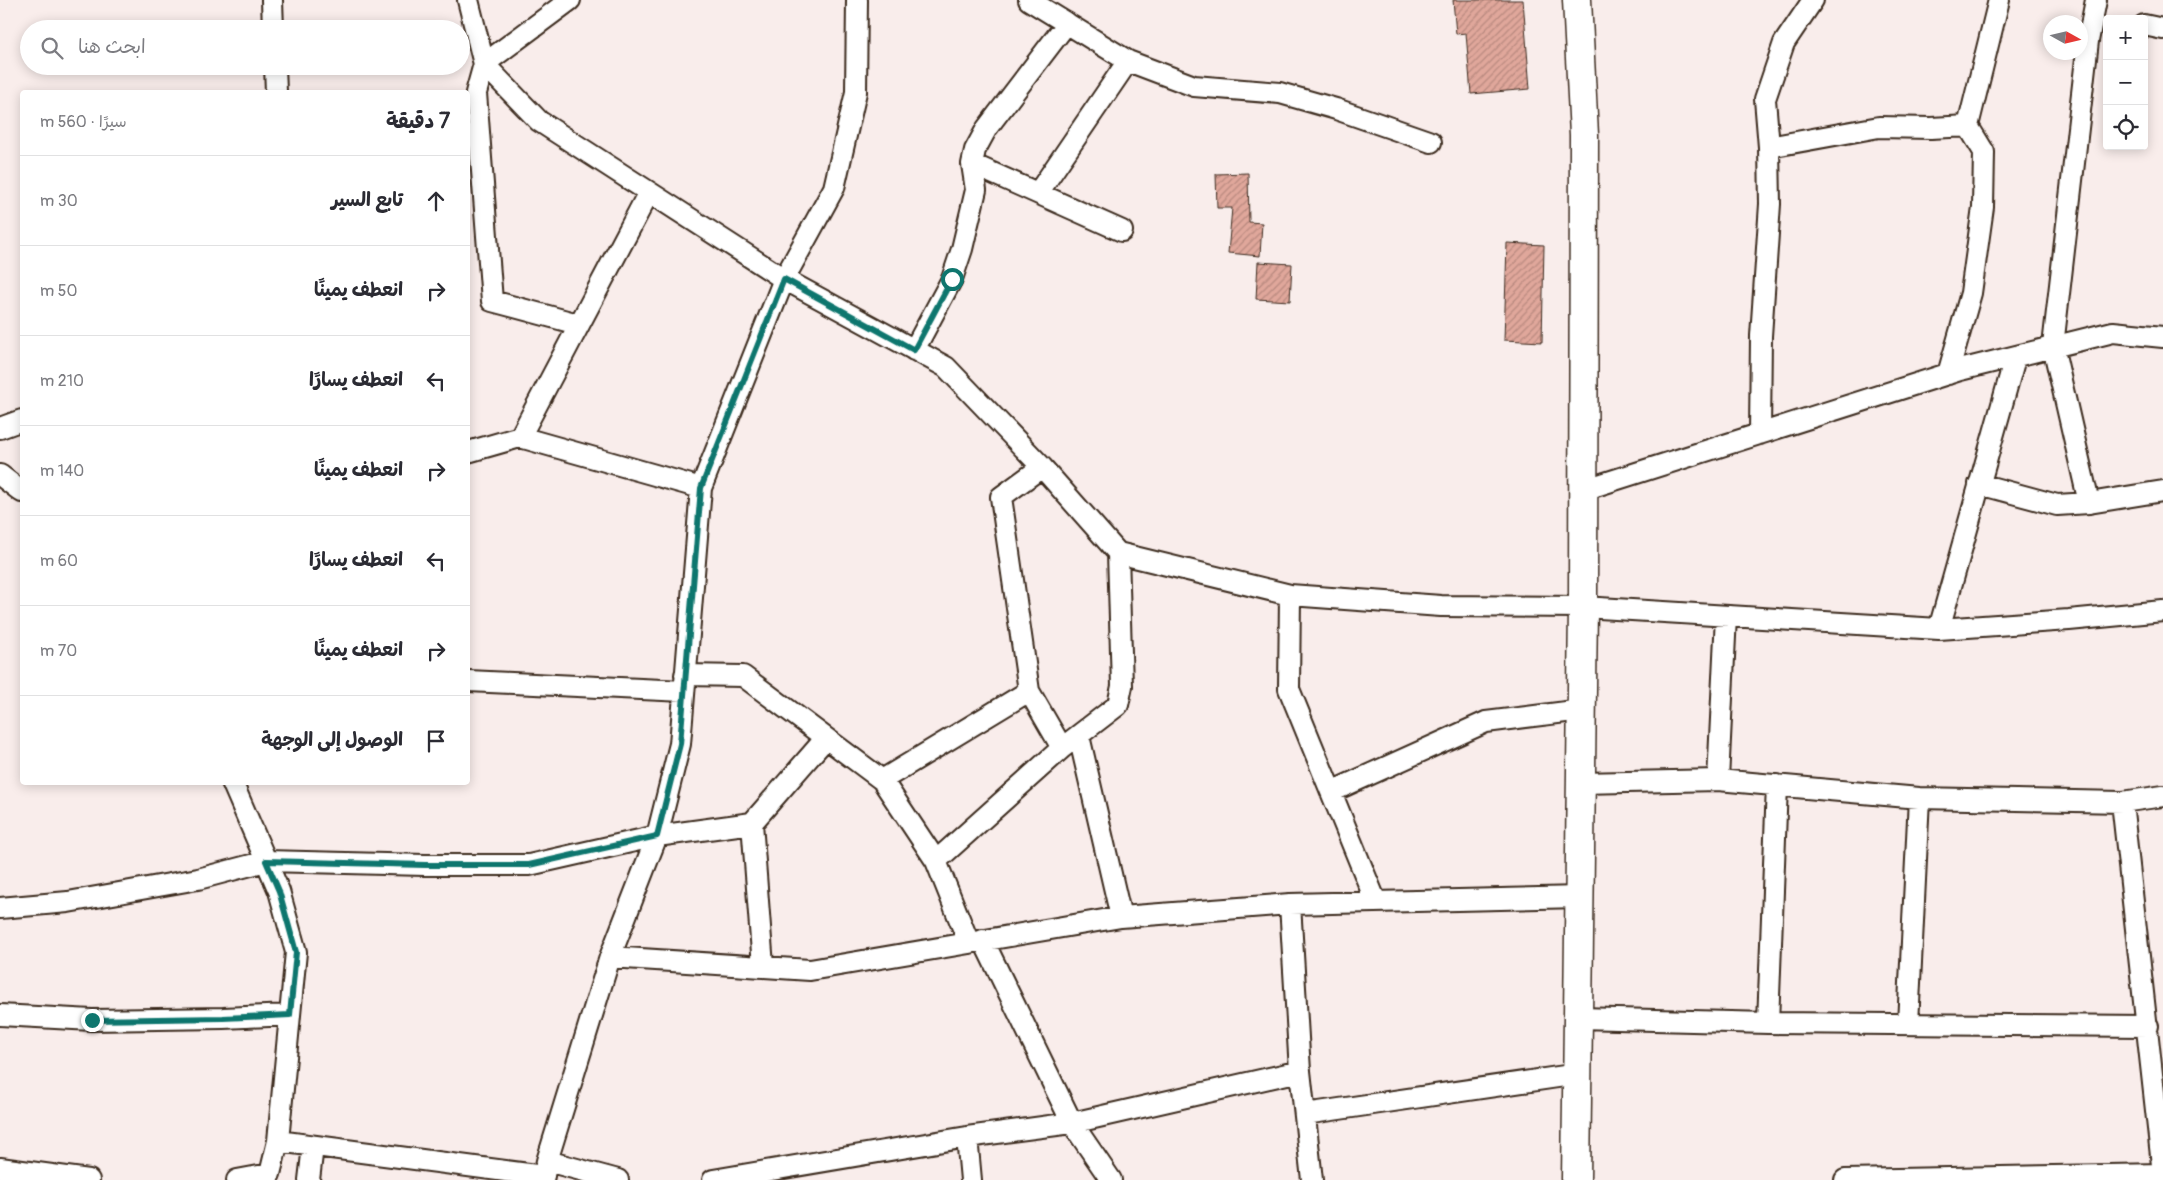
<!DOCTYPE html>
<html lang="ar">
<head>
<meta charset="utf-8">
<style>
	:root { --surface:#fff; --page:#f7f7f7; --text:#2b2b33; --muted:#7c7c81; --line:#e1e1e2 }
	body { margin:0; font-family:Pangolin,"Playpen Sans Arabic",sans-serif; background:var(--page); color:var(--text); direction:rtl }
	.controls { position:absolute; right:15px; top:15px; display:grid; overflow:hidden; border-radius:5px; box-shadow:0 2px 12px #0003 }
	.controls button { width:45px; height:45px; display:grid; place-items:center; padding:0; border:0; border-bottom:1px solid var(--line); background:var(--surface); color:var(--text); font:25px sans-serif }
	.compass { position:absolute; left:2043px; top:15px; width:45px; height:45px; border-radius:50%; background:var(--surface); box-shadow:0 2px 12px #0003; rotate:98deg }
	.stop { position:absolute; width:15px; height:15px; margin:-11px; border:4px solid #0f766e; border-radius:50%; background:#fff }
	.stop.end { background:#0f766e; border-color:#fff; box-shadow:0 1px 5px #0008 }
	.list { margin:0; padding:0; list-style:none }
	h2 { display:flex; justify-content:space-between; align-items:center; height:65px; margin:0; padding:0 20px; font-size:21px }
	h2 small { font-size:16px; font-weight:400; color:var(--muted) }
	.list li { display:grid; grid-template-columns:32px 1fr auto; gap:15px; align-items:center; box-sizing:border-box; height:90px; padding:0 20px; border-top:1px solid var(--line) }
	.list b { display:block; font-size:19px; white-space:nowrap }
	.list em { font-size:16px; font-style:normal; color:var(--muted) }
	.icon { flex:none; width:28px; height:28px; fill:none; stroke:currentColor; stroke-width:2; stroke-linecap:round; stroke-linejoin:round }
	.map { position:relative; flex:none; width:2163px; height:1180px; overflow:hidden; direction:ltr }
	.search { position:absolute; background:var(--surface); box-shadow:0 2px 12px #0003; left:20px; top:20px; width:450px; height:55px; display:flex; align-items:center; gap:12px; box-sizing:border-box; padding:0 18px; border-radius:28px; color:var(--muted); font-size:19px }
	.panel { position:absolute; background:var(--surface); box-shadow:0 2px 12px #0003; left:20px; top:90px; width:450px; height:695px; border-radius:5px; direction:rtl }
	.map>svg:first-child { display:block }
	.building { fill:url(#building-hatch); stroke:#3b2a1e }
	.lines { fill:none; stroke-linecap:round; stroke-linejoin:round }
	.street-casing { stroke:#3b2a1e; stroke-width:24 }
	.secondary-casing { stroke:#3b2a1e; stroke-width:31 }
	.street { stroke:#fff; stroke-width:20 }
	.secondary { stroke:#fff; stroke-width:28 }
	.route { stroke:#0f766e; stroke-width:6 }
</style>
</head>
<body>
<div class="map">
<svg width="2163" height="1180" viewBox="0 0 2163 1180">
	<defs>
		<pattern id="building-hatch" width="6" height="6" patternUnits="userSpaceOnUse" patternTransform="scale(1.25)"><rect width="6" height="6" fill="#e0a79b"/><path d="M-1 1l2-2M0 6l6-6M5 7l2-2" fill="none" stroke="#b7887e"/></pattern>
	</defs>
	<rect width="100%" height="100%" fill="#f9edeb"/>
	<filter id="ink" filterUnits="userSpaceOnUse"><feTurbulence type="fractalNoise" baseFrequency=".02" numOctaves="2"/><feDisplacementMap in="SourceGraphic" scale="10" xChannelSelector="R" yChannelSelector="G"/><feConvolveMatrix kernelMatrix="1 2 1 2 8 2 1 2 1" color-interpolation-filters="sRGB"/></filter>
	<g filter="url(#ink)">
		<path class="building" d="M1453 0H1523L1530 89 1471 94 1466 33 1456 34Z
			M1248 173 1249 222 1262 223 1260 256 1228 253 1232 208H1217L1216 174Z
			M1507 243 1544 245 1542 342 1504 340Z
			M1258 262 1292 264 1290 301 1256 299Z"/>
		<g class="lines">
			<defs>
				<path id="street" d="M272 0 273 29
					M468 0 484 64 539 121 784 279 946 367 1042 467 1118 553 1290 595 1441 606 1583 607 1939 629 2069 620 2163 611
					M570 0 484 64 476 93 492 301 578 324
					M1029 0 1128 61 1194 86 1280 93 1336 109 1431 142
					M2144 25 2163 29
					M275 66 276 92
					M1769 147 1879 127 1931 128 1968 126 1999 0
					M972 164 1122 231
					M1038 193 1128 61
					M914 350 952 279 962 249 976 190 972 164 975 150 987 128 1067 23
					M1948 374 1971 293 1983 207 1984 152 1968 126
					M0 428 22 420
					M1760 434 1761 336 1770 204 1769 147 1765 99 1784 43 1813 0
					M520 437 649 192
					M468 452 520 437 701 488
					M1042 467 1001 497 1029 691 1062 748 1118 705 1122 686 1118 553
					M0 475 22 492
					M1979 484 2057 505 2089 503 2163 491
					M1583 490 1960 370 2113 332 2163 337
					M2089 503 2053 346 2088 41 2096 0
					M1290 595 1289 689 1376 902
					M1939 629 2015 358
					M685 675 743 676 882 780 936 861 969 943
					M468 681 684 691
					M1079 736 1121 917
					M882 780 1029 691
					M1718 780 1726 616
					M232 782 279 891 296 952 278 1141 544 1176
					M1581 783 1718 780 1919 798 2122 802 2163 796
					M1331 792 1486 722 1582 710
					M752 823 763 966
					M936 861 1062 748
					M1290 904 1300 1071 1312 1180
					M0 908 68 902 198 879 266 861 425 865H529L657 836 752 823 826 738
					M983 940 1072 1123 1111 1180
					M610 957 810 970 1121 917 1290 904 1580 897
					M0 1015 92 1020 223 1018 290 1015
					M1579 1018 1768 1023 2148 1026
					M1768 1023 1777 785
					M1908 1024 1919 798
					M1305 1114 1578 1074
					M967 1137 971 1180
					M547 1161 618 1180
					M0 1168 89 1180
					M237 1180 270 1174 278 1141
					M309 1180 313 1146
					M543 1180 547 1161 610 957 657 836 680 744 701 488 784 279 834 188 856 92 857 0
					M713 1180 967 1137 1072 1123 1300 1071
					M1845 1180 2163 1174 2122 802"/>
				<path id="secondary" d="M1576 1180 1583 607 1584 135 1577 0"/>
			</defs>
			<use href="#street" class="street-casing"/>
			<use href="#secondary" class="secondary-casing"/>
			<use href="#street" class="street"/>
			<use href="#secondary" class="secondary"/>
		</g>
	</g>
	<g class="lines" filter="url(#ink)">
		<path class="route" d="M92 1020 223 1018 290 1015 296 952 279 891 266 861 425 865H529L657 836 680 744 701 488 784 279 914 350 952 279"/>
	</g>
</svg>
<div class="controls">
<button>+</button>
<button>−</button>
<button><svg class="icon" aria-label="locate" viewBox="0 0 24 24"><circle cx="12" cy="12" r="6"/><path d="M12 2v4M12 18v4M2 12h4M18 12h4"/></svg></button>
</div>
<svg class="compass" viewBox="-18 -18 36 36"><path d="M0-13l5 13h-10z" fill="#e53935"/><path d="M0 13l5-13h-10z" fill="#7c7c81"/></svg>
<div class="stop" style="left:952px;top:279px"></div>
<div class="stop end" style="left:92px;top:1020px"></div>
<div class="search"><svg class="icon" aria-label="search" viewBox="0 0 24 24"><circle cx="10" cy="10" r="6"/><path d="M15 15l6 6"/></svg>ابحث هنا</div>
<section class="panel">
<h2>7 دقيقة<small>سيرًا · 560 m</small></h2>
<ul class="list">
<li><svg class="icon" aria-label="ahead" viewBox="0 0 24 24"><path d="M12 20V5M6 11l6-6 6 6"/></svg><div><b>تابع السير</b></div><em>30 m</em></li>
<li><svg class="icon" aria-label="right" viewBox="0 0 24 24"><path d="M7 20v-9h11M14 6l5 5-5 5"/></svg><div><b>انعطف يمينًا</b></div><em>50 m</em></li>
<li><svg class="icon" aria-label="left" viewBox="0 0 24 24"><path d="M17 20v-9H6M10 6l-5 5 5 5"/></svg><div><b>انعطف يسارًا</b></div><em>210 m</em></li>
<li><svg class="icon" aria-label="right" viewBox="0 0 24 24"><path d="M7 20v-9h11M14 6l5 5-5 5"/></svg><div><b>انعطف يمينًا</b></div><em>140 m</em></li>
<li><svg class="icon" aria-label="left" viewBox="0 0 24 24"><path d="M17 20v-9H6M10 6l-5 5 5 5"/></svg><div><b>انعطف يسارًا</b></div><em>60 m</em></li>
<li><svg class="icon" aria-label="right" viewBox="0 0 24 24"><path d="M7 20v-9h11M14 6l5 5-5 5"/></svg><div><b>انعطف يمينًا</b></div><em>70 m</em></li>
<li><svg class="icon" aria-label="arrive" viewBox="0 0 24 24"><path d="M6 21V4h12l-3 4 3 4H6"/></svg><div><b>الوصول إلى الوجهة</b></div></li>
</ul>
</section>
</div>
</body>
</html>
